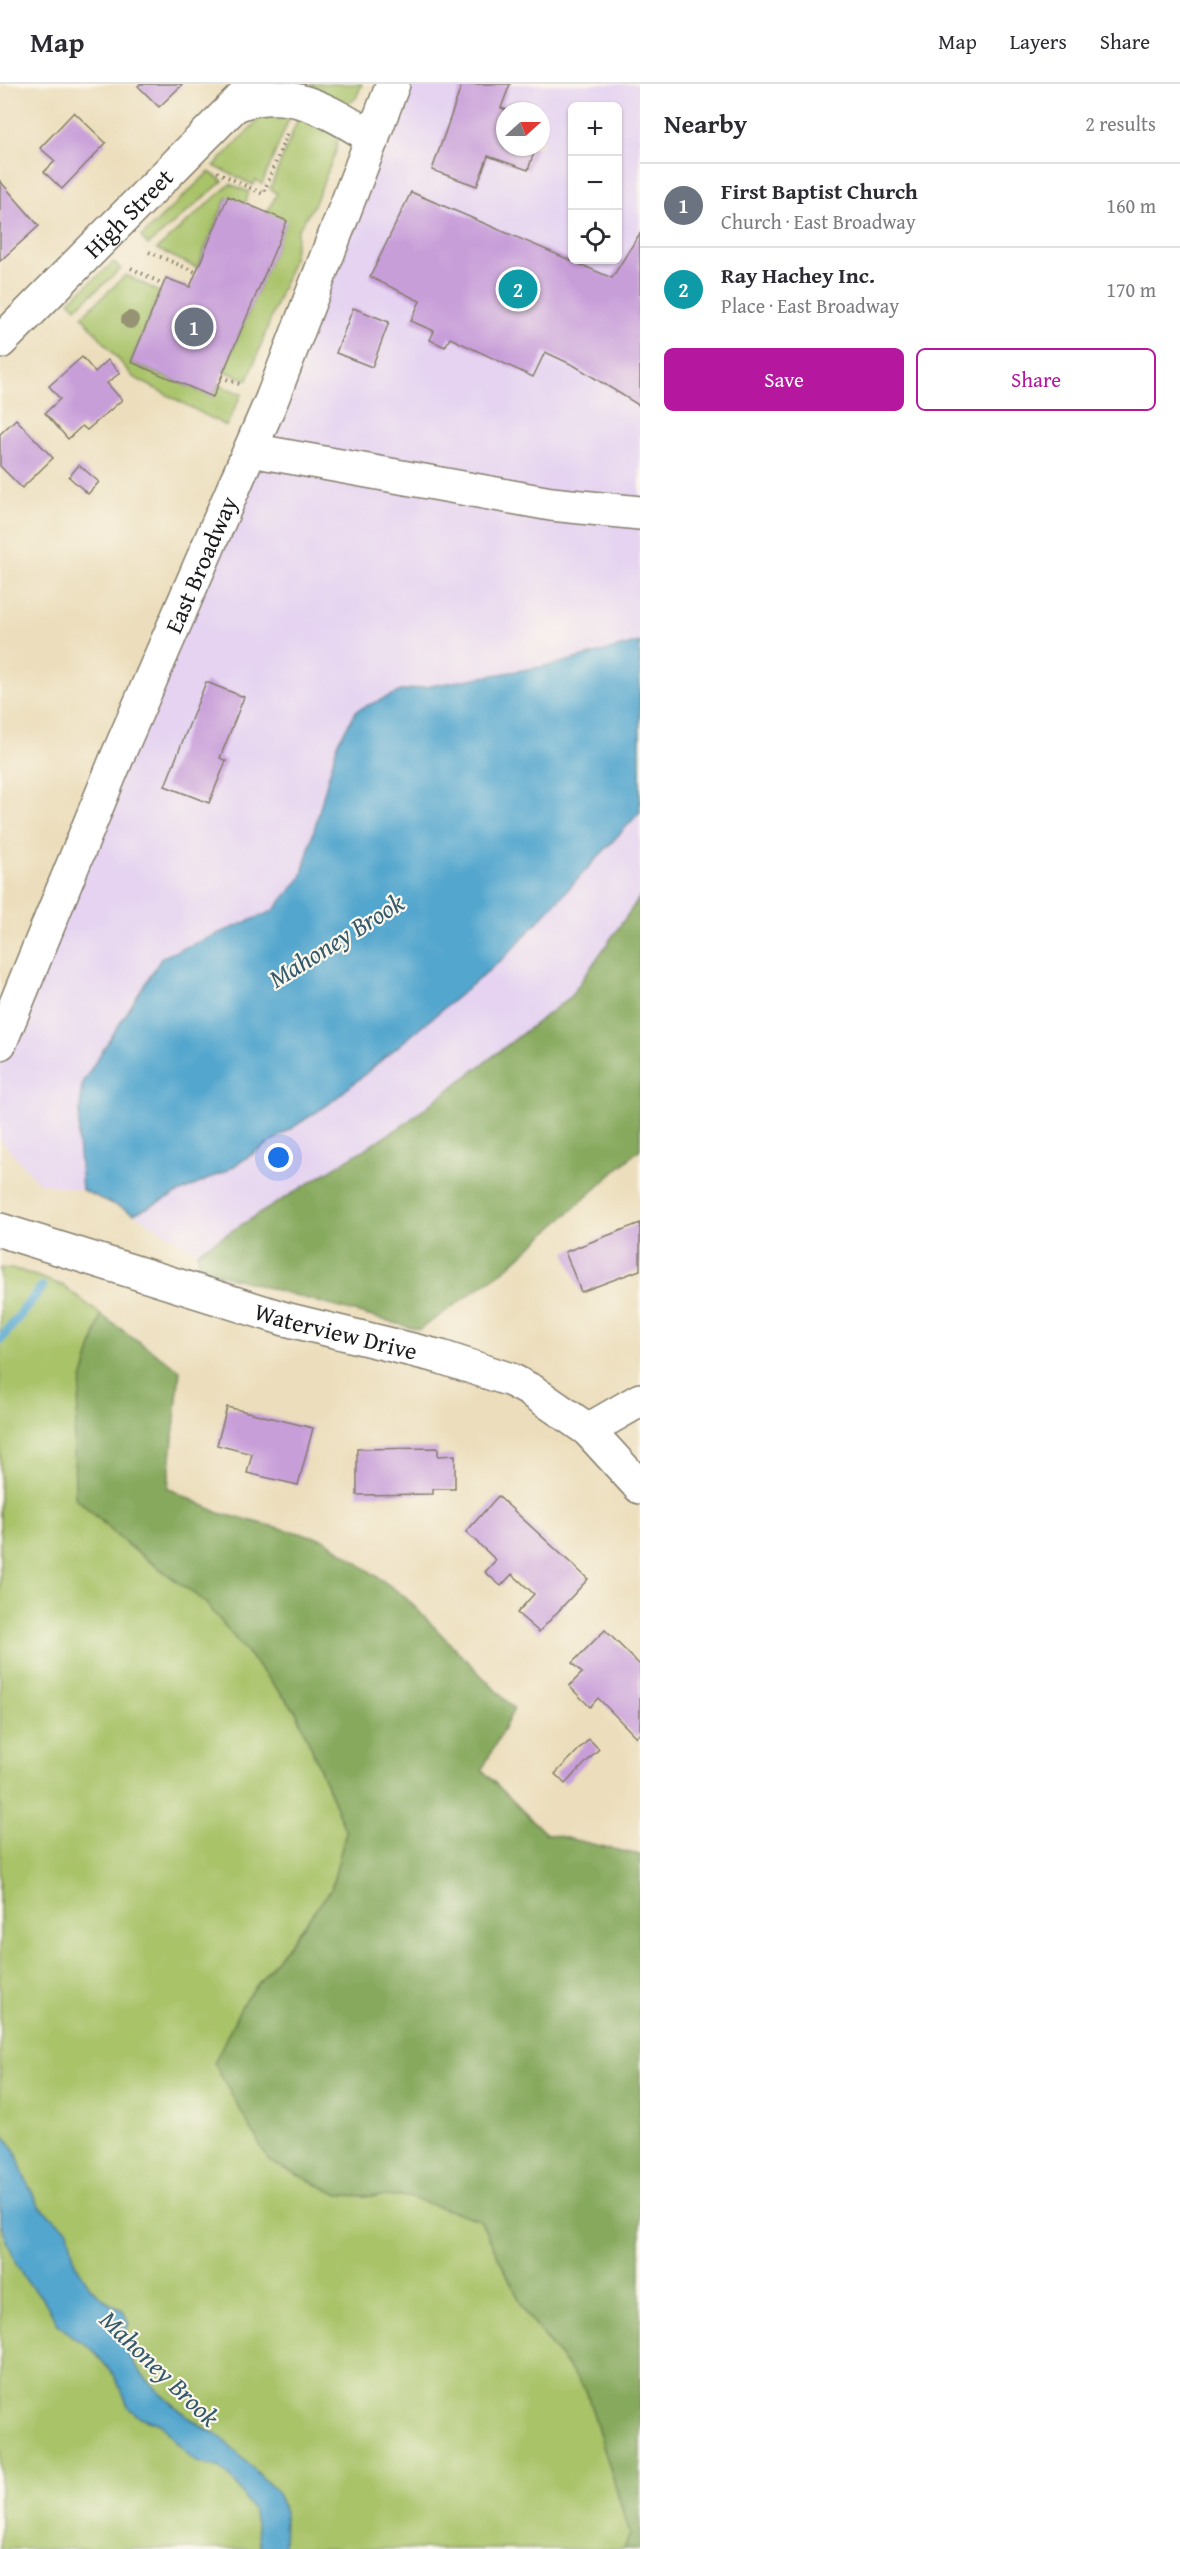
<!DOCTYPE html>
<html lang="en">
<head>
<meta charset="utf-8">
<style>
	:root { --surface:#fff; --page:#f2f2f3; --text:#2b2b33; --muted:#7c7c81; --line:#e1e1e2; --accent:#b5179e }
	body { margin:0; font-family:"Gentium Book Plus",serif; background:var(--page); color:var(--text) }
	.controls { position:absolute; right:18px; top:18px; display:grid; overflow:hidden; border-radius:9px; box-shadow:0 2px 4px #0004 }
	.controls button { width:54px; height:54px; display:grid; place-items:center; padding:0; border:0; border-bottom:2px solid var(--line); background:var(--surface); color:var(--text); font:30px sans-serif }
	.compass { position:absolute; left:496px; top:18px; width:54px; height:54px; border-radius:50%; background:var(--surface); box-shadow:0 2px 4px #0004; rotate:69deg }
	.you { position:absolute; left:279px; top:1074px; width:21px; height:21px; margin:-15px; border:4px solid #fff; border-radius:50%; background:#1a73e8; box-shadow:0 0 0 9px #1a73e833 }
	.badge { display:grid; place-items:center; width:39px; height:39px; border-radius:50%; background:var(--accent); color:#fff; font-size:20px; font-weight:700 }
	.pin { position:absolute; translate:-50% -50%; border:3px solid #fff; box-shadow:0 2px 6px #0006 }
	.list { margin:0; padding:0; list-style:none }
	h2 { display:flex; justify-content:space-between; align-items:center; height:78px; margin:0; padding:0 24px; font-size:26px }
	h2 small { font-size:20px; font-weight:400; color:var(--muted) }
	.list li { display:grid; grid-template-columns:39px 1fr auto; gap:18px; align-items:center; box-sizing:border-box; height:84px; padding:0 24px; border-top:2px solid var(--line) }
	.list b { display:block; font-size:22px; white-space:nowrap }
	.list p { margin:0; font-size:20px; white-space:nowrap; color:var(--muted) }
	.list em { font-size:20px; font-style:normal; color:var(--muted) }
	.actions { display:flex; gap:12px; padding:18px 24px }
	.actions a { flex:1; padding:14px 0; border:2px solid var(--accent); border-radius:9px; text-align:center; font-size:21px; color:var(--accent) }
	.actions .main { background:var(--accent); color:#fff }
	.icon { flex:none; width:33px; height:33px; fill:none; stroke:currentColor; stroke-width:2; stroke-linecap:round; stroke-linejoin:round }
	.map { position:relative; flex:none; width:640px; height:2465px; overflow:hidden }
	header { display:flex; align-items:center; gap:36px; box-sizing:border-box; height:84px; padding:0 30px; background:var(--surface); border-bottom:2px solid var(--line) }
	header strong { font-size:28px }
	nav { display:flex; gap:33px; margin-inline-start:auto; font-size:21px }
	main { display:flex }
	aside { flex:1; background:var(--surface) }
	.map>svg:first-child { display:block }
	.built { fill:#e5d3f1; fill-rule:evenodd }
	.green { fill:#a9c369; stroke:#627042; stroke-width:1.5 }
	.forest { fill:#86a95d; stroke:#51623c; stroke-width:1.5 }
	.water { fill:#53a6ce; stroke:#386175; stroke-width:1.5 }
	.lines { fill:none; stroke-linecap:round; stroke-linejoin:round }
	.stream { stroke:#53a6ce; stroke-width:10 }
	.building { fill:#c89ed9 }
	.minor-casing { stroke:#847d6c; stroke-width:36 }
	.major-casing { stroke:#847d6c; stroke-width:36 }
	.path { stroke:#847d6c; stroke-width:4; stroke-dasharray:1.5 4.5; stroke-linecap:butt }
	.minor { stroke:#fff; stroke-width:33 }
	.major { stroke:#fff; stroke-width:33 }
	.tree { fill:#959373 }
	.labels { text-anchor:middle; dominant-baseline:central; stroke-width:4.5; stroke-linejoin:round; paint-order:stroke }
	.street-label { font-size:24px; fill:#1c1c1c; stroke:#fbf7ec }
	.water-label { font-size:26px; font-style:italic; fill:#355a6c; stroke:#fbf7ec }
</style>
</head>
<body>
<header>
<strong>Map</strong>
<nav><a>Map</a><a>Layers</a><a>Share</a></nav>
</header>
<main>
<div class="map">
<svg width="640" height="2465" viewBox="0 0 640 2465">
	<rect width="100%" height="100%" fill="#fbf7ec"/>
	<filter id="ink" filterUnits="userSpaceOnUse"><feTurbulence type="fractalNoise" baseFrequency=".0167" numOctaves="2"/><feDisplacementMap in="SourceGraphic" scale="12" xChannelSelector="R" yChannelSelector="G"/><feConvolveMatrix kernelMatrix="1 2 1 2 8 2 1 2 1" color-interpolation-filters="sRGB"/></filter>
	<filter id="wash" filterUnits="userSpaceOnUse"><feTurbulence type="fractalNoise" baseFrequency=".008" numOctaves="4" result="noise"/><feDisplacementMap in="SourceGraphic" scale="24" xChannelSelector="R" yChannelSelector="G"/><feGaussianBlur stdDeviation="1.35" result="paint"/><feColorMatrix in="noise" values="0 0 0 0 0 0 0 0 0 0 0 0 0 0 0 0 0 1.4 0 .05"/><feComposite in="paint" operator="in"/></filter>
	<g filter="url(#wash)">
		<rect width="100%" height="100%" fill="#ecdebc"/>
		<path class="built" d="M392 0H640V813L570 913 399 1044 197 1168 134 1130 82 1106 39 1099 0 1055V960ZM572 22H618V176H572ZM505 27H541V63H505Z"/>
		<path class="green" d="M311 0H362L356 14 348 20C334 18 320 12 311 0Z
			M271 23H294L262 100 256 96 253 101 214 82Z
			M302 25 336 50 338 55 335 70 315 119 298 146 293 175 248 296 224 287 286 138 267 129 277 109 270 105Z
			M209 88 223 97 148 161 141 153Z
			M230 100 249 108 245 120 227 113 197 184 157 165Z
			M114 178 121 185 76 224 69 217Z
			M126 191 160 208 131 278 213 313 218 301 242 310 226 342 133 293 82 232Z
			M0 1184 19 1186 64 1202 101 1231 82 1297 75 1413 127 1461 205 1518 297 1629 346 1748 331 1806 243 1919 215 1979 269 2077 339 2111 408 2113 480 2136 527 2231 586 2306 630 2450 624 2465H0Z"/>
		<path class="forest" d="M640 813V1065L506 1185 419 1246 200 1185 197 1168 399 1044 570 913Z
			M101 1231 180 1286 168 1404 219 1429 324 1455 403 1511 514 1625 482 1686 545 1749 640 1771V2465H624L630 2450 586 2306 527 2231 480 2136 408 2113 339 2111 269 2077 214 1979 243 1919 331 1806 346 1748 297 1629 205 1518 127 1460 75 1413 74 1353 82 1297Z"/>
		<path class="water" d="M640 558V728L505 873 329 1020 228 1086 134 1130 82 1106 78 1057 82 999 162 873 273 827 301 794 338 658 357 626 401 607 552 581Z
			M0 2045 16 2068 24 2092 39 2122 68 2146 75 2179 90 2203 110 2220 123 2226 129 2240C125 2248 122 2254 125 2263 134 2290 193 2342 220 2352L276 2407 285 2428 284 2465H261L254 2430 237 2400 218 2383 199 2379 190 2373 160 2340 138 2332 129 2324 114 2291 90 2263 74 2254 58 2240 42 2213 27 2198 16 2180 0 2138Z"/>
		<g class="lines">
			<path class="stream" d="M0 1256 42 1203"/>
		</g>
		<g id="blocks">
			<path class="building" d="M140 0H183L159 23 138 2Z
				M462 0H510L501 24 510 27H505V63H536L528 86 488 72 477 102 432 86Z
				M74 28 106 59 62 105 44 88 55 77 40 64Z
				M0 97 39 142 0 177Z
				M411 108 612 194 640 149V322L575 282 545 268 533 293 450 254 445 263 430 256 434 247 411 237 420 217 370 193Z
				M228 112 287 137 213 313 131 278 166 194 190 203Z
				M353 224 389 238 372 283 336 269Z
				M82 273 95 288 108 276 120 289 107 299 122 316 87 346 82 342 68 355 45 329 60 315 49 302Z
				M16 335 53 374 22 404 0 382V350Z
				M79 381 99 398 88 410 69 393Z
				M206 598 244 613 220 674 226 677 209 719 165 702Z
				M640 1139V1186L581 1208 565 1168Z
				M227 1323 313 1344 298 1401 247 1389 252 1370 217 1361Z
				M438 1364V1372L455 1371V1405H433V1410L357 1411V1365Z
				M498 1412 588 1495 539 1548 517 1529 534 1510 512 1490 501 1502 485 1488 496 1476 466 1448Z
				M605 1546 640 1581V1649L636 1653 598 1614 590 1623 569 1602 582 1589 572 1579Z
				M589 1655 599 1665 565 1700 555 1690Z"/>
		</g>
	</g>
	<g filter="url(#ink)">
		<use href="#blocks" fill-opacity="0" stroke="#847d6c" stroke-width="1.5"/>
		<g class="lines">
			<defs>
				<g id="minor">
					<path d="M236 21C287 0 329 27 373 54"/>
					<path id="s1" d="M0 258 256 0"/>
					<path d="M251 366 551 420 640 429"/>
					<path id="s2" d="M0 1146 285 1235 441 1273 511 1296 532 1307 588 1346 640 1403"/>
					<path d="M588 1346 640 1316"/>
				</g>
				<g id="major">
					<path id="s3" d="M0 959 118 671 272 315 393 0"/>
				</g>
			</defs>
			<use href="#minor" class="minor-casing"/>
			<use href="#major" class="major-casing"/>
			<path class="path" d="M217 88 263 110 287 50
				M149 168 196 188
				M131 184 163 200
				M221 293 242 301"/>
			<use href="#minor" class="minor"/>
			<use href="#major" class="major"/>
		</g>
		<circle class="tree" cx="130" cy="236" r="9"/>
	</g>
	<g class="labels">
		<g class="street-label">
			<text stroke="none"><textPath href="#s1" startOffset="182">High Street</textPath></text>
			<text stroke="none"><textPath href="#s3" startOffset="519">East Broadway</textPath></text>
			<text stroke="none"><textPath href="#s2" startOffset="351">Waterview Drive</textPath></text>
		</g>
		<g class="water-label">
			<text transform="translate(336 856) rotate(-32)">Mahoney Brook</text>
			<text transform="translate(160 2284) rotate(44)">Mahoney Brook</text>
		</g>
	</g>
</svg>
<div class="controls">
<button>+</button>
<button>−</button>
<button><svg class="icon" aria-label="locate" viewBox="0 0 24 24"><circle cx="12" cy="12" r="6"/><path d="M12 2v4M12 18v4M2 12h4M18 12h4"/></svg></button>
</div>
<svg class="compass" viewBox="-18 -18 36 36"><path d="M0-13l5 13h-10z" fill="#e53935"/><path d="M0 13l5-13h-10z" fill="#7c7c81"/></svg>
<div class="you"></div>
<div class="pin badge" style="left:194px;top:243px;background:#6b7280">1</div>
<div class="pin badge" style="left:518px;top:205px;background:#0f9aa8">2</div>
</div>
<aside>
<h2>Nearby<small>2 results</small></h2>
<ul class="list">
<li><span class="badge" style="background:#6b7280">1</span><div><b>First Baptist Church</b><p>Church · East Broadway</p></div><em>160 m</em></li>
<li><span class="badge" style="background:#0f9aa8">2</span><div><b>Ray Hachey Inc.</b><p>Place · East Broadway</p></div><em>170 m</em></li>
</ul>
<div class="actions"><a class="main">Save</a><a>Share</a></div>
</aside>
</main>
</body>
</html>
